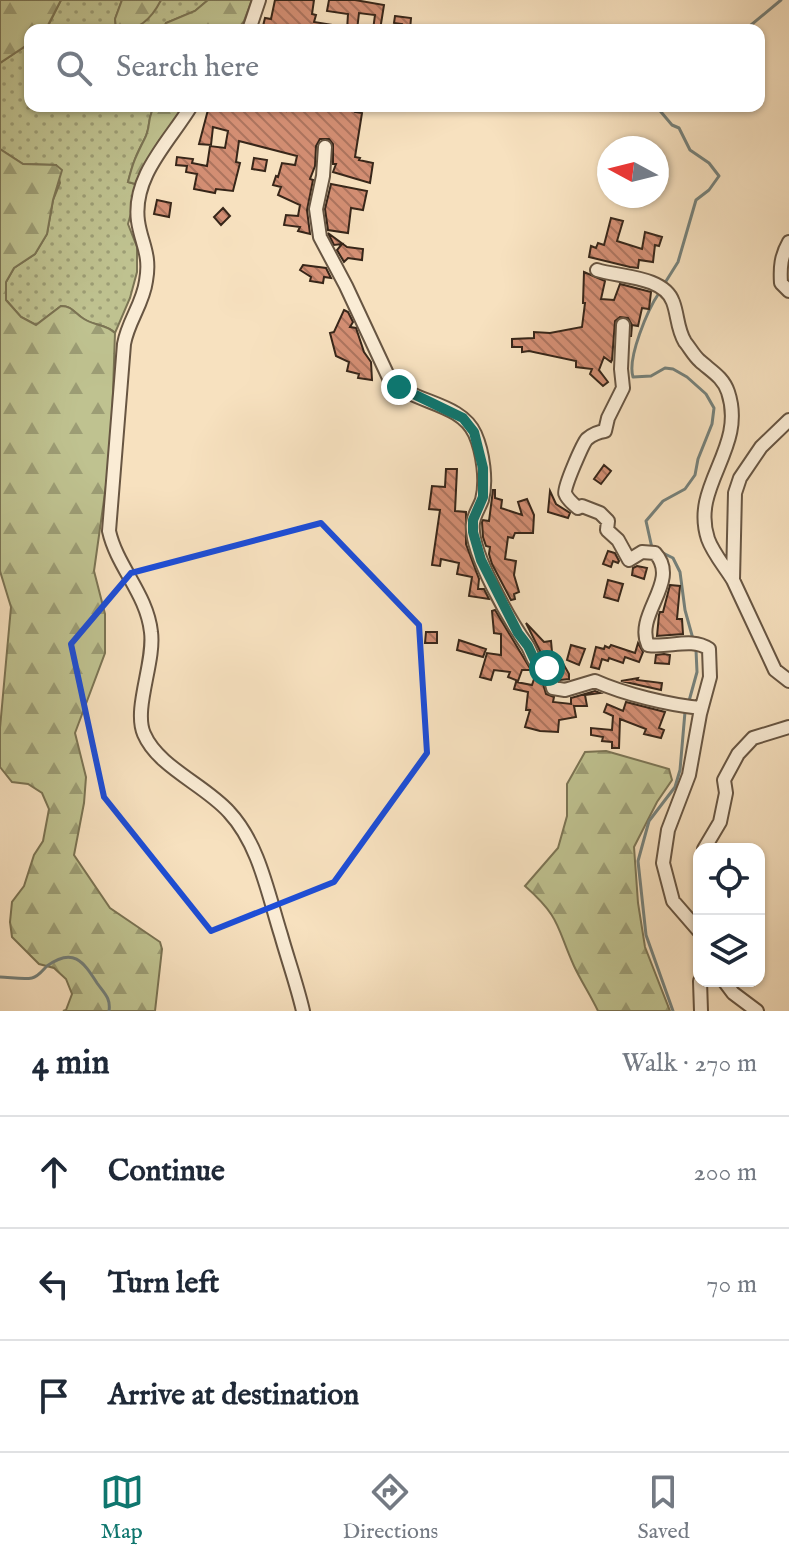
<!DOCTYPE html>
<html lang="en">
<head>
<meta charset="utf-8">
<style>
	:root { --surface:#fff; --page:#f6f6f7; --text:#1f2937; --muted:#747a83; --line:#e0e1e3; --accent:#0f766e }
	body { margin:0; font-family:"IM FELL English",serif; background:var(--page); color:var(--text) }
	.controls { position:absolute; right:24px; bottom:24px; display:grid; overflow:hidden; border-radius:16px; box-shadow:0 2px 6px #0004 }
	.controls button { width:72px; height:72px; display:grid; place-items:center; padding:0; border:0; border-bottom:2px solid var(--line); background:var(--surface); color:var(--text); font:40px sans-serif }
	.compass { position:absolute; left:597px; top:136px; width:72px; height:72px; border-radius:50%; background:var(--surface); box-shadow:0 2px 6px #0004; rotate:277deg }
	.stop { position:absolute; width:24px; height:24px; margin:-18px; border:6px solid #0f766e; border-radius:50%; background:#fff }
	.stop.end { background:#0f766e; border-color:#fff; box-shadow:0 2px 8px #0008 }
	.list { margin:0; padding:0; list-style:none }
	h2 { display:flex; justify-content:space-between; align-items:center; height:104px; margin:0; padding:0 32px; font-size:34px }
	h2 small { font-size:26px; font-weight:400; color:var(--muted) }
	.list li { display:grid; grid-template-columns:52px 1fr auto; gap:24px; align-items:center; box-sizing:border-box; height:112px; padding:0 32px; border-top:2px solid var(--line) }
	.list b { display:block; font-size:30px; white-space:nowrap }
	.list em { font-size:26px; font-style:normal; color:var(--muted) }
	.icon { flex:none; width:44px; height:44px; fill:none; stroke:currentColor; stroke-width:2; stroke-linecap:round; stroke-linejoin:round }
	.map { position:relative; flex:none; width:789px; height:1011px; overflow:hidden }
	.search { position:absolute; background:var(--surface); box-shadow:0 2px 6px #0004; left:24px; right:24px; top:24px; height:88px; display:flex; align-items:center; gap:20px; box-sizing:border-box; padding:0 28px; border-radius:16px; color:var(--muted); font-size:30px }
	.sheet { height:440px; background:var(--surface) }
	nav { display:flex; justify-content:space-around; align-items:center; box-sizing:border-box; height:112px; border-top:2px solid var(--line); background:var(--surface); font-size:22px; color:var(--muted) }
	nav a { display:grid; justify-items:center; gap:4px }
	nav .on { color:var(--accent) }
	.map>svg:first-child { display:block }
	.grass { fill:url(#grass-dots); stroke:#7b7454; stroke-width:2 }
	.forest { fill:url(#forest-firs); stroke:#7b7454; stroke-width:2 }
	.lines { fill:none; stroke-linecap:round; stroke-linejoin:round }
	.stream { stroke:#75807a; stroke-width:3 }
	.building { fill:url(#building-back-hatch); stroke:#372619; stroke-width:2 }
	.minor-casing { stroke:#675542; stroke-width:16 }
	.minor { stroke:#faecd5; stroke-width:12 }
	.route { stroke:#0f766e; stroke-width:10 }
	.marked { fill:none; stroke:#1d4ed8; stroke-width:6; stroke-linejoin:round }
</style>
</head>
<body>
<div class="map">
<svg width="789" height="1011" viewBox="0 0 789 1011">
	<defs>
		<pattern id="grass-dots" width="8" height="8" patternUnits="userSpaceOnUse" patternTransform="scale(2)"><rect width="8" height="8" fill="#bfc290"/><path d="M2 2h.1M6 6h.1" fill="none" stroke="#9c9d75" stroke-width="1.8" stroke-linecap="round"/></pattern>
		<pattern id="forest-firs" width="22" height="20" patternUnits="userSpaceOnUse" patternTransform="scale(2)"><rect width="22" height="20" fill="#bfc290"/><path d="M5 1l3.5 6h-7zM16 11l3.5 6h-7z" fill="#9c9d75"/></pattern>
		<pattern id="building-back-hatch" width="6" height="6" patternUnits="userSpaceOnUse" patternTransform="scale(2)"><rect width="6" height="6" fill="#d38e73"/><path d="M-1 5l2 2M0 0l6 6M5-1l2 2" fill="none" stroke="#ac745e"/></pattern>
	</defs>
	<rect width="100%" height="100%" fill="#f7e1bf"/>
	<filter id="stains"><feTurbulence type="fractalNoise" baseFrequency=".0025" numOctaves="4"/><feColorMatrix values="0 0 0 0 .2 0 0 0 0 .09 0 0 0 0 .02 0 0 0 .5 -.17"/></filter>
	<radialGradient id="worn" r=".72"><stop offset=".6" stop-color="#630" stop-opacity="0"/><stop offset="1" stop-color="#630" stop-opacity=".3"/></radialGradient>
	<path class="grass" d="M61 0H122L115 19 116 28 120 30H46Z
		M161 0H208L195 11 166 23 163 30H132L152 13Z
		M30 43V106H155C147 116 151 127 145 138 136 155 133 162 128 182L139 185 128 224 137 247V272L130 298 115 333C106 324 94 326 84 319 75 314 72 306 61 306L36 325 21 317 6 300V282L14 268 35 254 47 234 53 200 60 183 56 165 23 164 0 149V63Z"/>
	<path class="forest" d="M0 0H61L46 29 30 30V43L0 63Z
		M122 0H161C152 18 137 34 116 28L115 19Z
		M208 0H252L244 21 237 30H163L166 23 195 11Z
		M155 106H195C166 124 148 152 139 185L128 182C133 162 136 156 145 138 151 127 147 116 155 106Z
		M0 149 23 164 56 165 62 170 53 200 47 234 35 254 14 268 6 282V300L21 317 36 325 61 306C73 306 75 314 84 319 95 326 106 324 115 333L111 450 94 571 105 614V653L75 733 86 777 84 803 74 855 110 908 160 942 162 949 155 1011H63L66 1010 72 994 66 979 54 968 39 964 12 937 10 922 12 902 24 886 34 855 43 841 49 809 42 793 28 784 12 782 0 767V728L11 607 0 571Z
		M606 751 669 769 672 780 657 802 634 847 638 903 645 947 670 1011H598C591 996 581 981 574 966 556 926 561 918 525 886L558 848 567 816V784L585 752Z"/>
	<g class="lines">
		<path class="stream" d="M745 30 781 0
			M656 106 672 125 679 128 690 150 709 163 719 176 709 190 696 200 678 262 663 286
			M652 548 646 521 663 501 685 489 695 475 698 459 712 424 714 408 706 394 687 377 673 369 665 368 651 376 633 377C627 358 648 309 659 293
			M659 551 673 558 680 572 685 610 693 639
			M689 701 697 672 696 650
			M0 977C9 977 23 980 32 978 38 977 43 970 47 966 73 947 83 961 97 983 104 993 111 998 109 1011
			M673 1011 646 935 638 861 649 821 675 787 680 770 685 712"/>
	</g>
	<path class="building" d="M275 0H314L312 14 316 15 314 22 339 26 338 30H262L265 18 271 19Z
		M329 0H355L384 5 380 30H373L375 15 359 13 357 30H347L348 14 327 11Z
		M395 16 411 18 410 30H401L402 24 394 23Z
		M209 106H266L286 111 287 106H356L355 112 362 113 355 157 360 158 359 160 373 163 370 183 333 172 336 164H333V144L329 139H320L316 146 315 166 310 179 313 180 307 210 310 234 298 231 300 227 284 225 286 215 298 216 300 205 278 195 281 187 273 185 276 176 278 177 282 163 295 165 297 156 239 141 236 162 240 163 233 191 216 189 215 193 194 189 197 174 186 172 187 166 176 165 177 157 193 159 192 163 207 166 210 146 225 148 228 131 213 127 211 145 199 144Z
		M254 158 267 160 265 171 252 169Z
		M331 184 367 191 363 210 351 208 348 233 328 230 325 209Z
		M157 200 171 203 169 217 154 214Z
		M223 208 230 216 221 225 214 217Z
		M611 218 623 221 617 241 642 249 645 232 662 237 659 246 655 245 653 262 639 260 638 268 630 267 589 257 591 246 596 248 598 243 604 245Z
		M328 233 347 247 363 249 362 260 348 258 344 262 337 250 342 244 334 245Z
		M303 265 326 268 331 278 324 277 323 283 310 281 311 277 300 270Z
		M584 272 605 281 601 299 614 300 620 284 651 292 649 309 642 308 638 326 632 325 631 337 632 325 628 318 620 317 615 321 612 360 611 362 604 357 599 370 608 382 603 386 590 374 592 369 576 367V361L529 351 522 352V347H512V339L534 338V332L550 333 582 327 585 303H583Z
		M344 310 348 312 353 322 350 327 356 328 364 352 371 362 372 380 358 378 359 374 347 371 349 362 336 356 330 333 334 332Z
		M604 465 611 471 601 484 594 479Z
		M446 469H457L455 511 466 512V544L479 579 478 589H484L489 599 469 596 472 577 457 574 459 563 441 559 440 566 432 565 440 510 429 509 432 486 445 487Z
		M493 490H495V498L502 500 501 508 522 515 518 502 527 499 534 515 533 533H515L513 538 508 537 505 559 516 561 514 575 519 592 514 594 515 599 511 600 492 564 489 554 490 547 486 546 483 537 482 522 483 520 489 521Z
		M550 491 556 504 570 513 568 518 548 512Z
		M608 551 615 553 619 561 618 563 613 561 611 567 603 564Z
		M637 566 647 568 644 579 632 575 633 568Z
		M608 580 623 584 618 601 604 597Z
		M670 585 680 586 677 619H682L683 634 657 636 659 615 660 612H663Z
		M495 610 531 670H522L518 681 508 677 510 672 494 670 491 680 480 677 487 653 501 655V634L494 633 492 611Z
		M526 623 544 642 551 641 553 663 542 655Z
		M426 632H437V643H425Z
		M459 640 486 649 483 657 457 650Z
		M638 643 643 652 639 662 625 657 623 663 609 658 608 661 602 659 599 669 591 667 596 647 604 649 605 646 609 648 611 645 635 653Z
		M571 645 585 649 579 665 567 660Z
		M664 654 670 655 669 664 655 663 656 655Z
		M560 658 569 674V679L560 680 556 666Z
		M536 673 541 677 546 694 554 697 553 702 571 704V698L595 691 600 693 585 695 587 706H574L576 717 559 720 558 732 540 731 525 727 530 710H526L528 692 514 689 516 682 532 685Z
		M638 678 637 680 662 683 661 690 621 681Z
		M626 702 665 712 659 728 664 730 661 738 644 734 646 729 620 719 619 748H612V742L602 741 603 737 591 735V728L612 730 613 716 604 712 607 704 623 711Z"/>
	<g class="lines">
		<defs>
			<path id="minor" d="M249 30 259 0
				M191 106C170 141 132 176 138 221 141 243 151 254 146 281 143 304 128 321 124 344L109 531C117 567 147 594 151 632 155 662 133 709 144 734 158 767 205 785 229 812 259 844 268 894 281 935 288 960 297 985 303 1011
				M325 147 323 176 316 209 320 237 346 286 389 378C411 404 460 401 475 434 483 452 487 481 482 500 479 508 474 515 473 523 469 551 511 622 527 645 530 649 532 657 535 661 539 666 545 667 549 672L553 688 565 690 595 681C624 694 669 705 701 708
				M789 242C781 256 780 267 781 283L789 291
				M597 270C619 277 664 276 673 302 678 315 677 329 685 342 690 348 694 356 700 361 711 371 723 377 728 392 747 449 690 485 708 539 713 553 725 567 733 580
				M623 325 621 369 623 388 608 418 605 431C597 432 593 434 587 439 583 443 563 489 565 493 567 499 573 504 578 508L582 506 600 513 608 521 607 530 618 540 629 560 642 552 655 553C681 581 634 614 648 645 669 648 692 637 709 649L710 677 700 714 689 775 668 830 663 863 673 901 699 931
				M789 420 761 447 740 478 735 493 733 580 775 670 789 681
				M704 849 720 822 726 793 724 780 738 754 753 738 789 727
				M700 981 701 1011
				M724 981 733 993 757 1011"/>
		</defs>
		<use href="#minor" class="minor-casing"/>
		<use href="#minor" class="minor"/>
	</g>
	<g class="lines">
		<path class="route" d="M399 387 463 418 474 432 483 468V497L473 520V532L481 560 518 633 528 646 535 661 547 668"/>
	</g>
	<path class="marked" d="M321 523 419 625 427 753 334 882 211 931 104 797 71 644 131 573Z"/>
	<rect width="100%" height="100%" filter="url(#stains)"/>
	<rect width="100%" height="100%" fill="url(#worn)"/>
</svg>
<div class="controls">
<button><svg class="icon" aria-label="locate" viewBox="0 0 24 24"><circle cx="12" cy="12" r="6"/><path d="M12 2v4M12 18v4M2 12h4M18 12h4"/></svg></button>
<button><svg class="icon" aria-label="layers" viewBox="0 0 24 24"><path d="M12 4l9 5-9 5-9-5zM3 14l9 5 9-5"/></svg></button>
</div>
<svg class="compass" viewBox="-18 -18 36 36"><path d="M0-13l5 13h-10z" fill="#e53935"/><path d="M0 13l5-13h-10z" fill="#747a83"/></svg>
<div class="stop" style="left:547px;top:668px"></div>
<div class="stop end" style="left:399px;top:387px"></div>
<div class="search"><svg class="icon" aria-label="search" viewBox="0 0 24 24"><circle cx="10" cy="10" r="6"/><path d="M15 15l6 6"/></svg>Search here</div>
</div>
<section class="sheet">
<h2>4 min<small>Walk · 270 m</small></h2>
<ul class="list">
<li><svg class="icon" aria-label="ahead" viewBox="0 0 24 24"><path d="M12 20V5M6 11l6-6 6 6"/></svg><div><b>Continue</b></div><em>200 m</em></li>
<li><svg class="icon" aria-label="left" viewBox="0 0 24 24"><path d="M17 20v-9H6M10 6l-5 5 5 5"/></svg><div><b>Turn left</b></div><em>70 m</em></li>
<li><svg class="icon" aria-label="arrive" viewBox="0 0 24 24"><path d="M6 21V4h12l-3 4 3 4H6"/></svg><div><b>Arrive at destination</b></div></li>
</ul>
</section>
<nav>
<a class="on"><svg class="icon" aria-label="map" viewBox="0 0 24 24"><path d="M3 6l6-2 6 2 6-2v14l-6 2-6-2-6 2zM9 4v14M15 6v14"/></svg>Map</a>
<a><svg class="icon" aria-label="directions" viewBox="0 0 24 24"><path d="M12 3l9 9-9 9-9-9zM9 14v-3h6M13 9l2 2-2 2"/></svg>Directions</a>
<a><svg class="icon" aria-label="saved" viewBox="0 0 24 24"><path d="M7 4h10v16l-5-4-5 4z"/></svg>Saved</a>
</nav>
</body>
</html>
